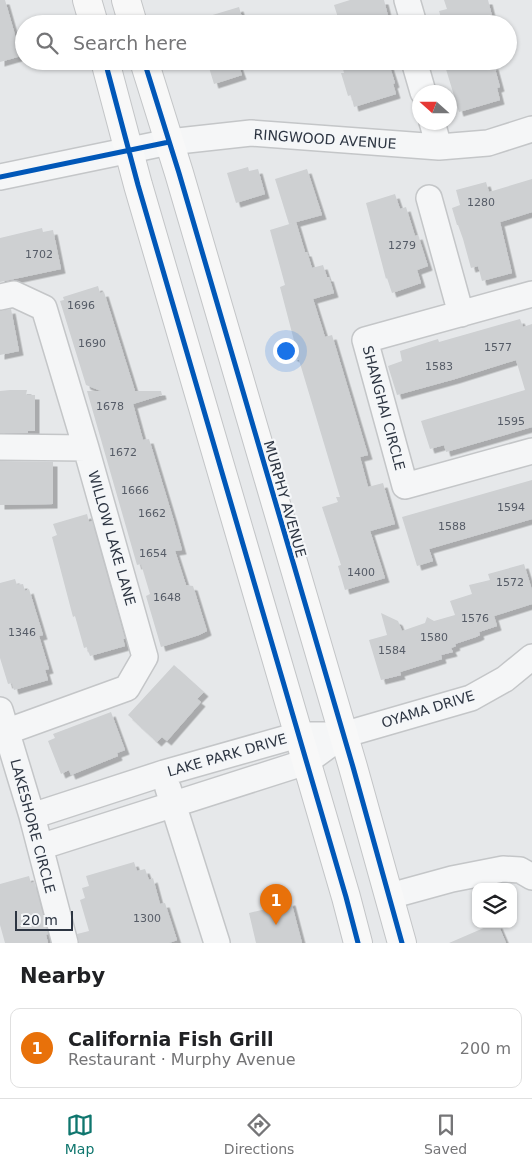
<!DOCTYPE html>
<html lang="en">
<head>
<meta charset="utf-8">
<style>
	:root { --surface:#fff; --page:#f6f6f6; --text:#202124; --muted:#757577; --line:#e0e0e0; --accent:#0f766e }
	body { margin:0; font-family:"DejaVu Sans",sans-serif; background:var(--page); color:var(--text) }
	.controls { position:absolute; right:15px; bottom:15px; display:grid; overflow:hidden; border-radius:10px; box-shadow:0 1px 4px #0004 }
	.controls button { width:45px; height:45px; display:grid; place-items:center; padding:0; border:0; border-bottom:1px solid var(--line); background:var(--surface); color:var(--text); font:25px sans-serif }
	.compass { position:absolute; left:412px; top:85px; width:45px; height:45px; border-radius:50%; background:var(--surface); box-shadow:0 1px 4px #0004; rotate:291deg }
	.scale { position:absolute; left:15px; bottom:12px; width:58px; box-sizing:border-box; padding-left:5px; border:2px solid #2d3542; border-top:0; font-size:14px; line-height:18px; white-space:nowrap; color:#2d3542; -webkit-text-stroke:4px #f4f6f8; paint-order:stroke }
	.you { position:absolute; left:285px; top:350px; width:18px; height:18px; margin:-12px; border:4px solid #fff; border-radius:50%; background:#1a73e8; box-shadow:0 0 0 8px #1a73e833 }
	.badge { display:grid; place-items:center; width:32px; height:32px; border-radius:50%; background:var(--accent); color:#fff; font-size:16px; font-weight:700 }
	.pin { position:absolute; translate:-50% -41px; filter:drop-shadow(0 1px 2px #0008) }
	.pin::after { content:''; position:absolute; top:26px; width:18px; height:15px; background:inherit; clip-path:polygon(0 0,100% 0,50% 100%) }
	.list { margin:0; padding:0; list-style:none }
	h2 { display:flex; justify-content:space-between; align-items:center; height:65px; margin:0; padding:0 20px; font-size:21px }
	h2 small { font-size:16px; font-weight:400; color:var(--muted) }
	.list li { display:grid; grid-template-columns:32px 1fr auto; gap:15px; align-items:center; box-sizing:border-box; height:80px; margin:0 10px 10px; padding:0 10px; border:1px solid var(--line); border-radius:10px }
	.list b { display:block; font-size:19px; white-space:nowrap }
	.list p { margin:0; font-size:16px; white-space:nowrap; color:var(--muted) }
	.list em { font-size:16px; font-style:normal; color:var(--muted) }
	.icon { flex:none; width:28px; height:28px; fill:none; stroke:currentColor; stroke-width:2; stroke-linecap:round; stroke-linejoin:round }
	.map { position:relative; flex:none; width:532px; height:943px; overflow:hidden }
	.search { position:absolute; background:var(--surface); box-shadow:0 1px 4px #0004; left:15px; right:15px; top:15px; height:55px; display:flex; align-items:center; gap:12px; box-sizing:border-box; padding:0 18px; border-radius:28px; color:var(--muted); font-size:19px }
	.sheet { height:155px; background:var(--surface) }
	nav { display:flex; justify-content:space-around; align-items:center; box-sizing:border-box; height:70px; border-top:1px solid var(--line); background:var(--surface); font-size:14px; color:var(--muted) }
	nav a { display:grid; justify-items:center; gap:2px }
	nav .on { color:var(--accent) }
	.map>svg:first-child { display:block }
	.building { fill:#ced0d2; filter:url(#shadow) }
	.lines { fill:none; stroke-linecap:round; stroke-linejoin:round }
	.minor-casing { stroke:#c4c6c8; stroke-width:28 }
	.major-casing { stroke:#c3c5c7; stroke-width:30 }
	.minor { stroke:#f5f6f7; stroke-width:25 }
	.major { stroke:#f8f8f8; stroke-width:28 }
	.cycleway-casing { stroke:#f4f6f8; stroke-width:8 }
	.cycleway { stroke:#0057b8; stroke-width:5 }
	.labels { text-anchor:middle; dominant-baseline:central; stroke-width:4.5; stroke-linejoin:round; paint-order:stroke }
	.number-label { font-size:11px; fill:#565c67 }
	.street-label { font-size:14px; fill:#2d3542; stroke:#f4f6f8 }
</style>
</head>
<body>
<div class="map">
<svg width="532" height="943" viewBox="0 0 532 943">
	<defs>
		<filter id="shadow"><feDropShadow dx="4.5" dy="4.5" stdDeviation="0" flood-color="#0004"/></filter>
	</defs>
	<rect width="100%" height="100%" fill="#e6e8ea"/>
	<path class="building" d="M0 0H5L21 56 0 62Z
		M350 0H384L390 24H340L334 5Z
		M444 0H488L492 16 486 18 488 24H443L439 11 447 9Z
		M239 7 244 24H197L196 20Z
		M207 61H237L242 75 214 84Z
		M341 61H388L395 83 393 84 396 94 354 107 351 95 348 96 341 73H344Z
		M462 61H489L490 66 494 65 500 87 497 88 500 100 459 112 445 66Z
		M248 167 249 171 258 169 265 194 236 203 227 173Z
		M307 169 322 215 289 224 275 179Z
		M532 179V212L500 222 512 273 482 281 478 266 471 268 463 239 458 225H457L452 208 460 205 456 190 486 182 489 192Z
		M395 194 400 209 406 207 415 236 418 235 428 266 417 270 421 283 392 293 387 278 386 279 366 203Z
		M296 222 305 252H307L312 268 323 265 327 277H329L334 293 313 299 325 337 332 335 368 455 360 457 368 487 383 483 395 524 370 531 385 578 345 590 338 566 341 565 322 507 338 502 336 497H340L299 360 292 356 297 352 280 287 285 285 270 230Z
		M42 228 43 232 53 230 61 269 0 282V238Z
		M98 286 100 293 104 292 135 391H161L162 395 133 404 143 440 149 439 173 518 182 550 175 551 186 585 193 586 207 631 199 635 161 647 146 596 150 594 141 564 137 565 87 391H101L86 385 60 301 64 300 63 297Z
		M11 309 19 351 0 355V311Z
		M520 319 523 327 532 324V427L446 452 444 445 430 449 421 421 525 390 516 360 455 379 397 395 388 366 402 361 400 351 438 339 439 342Z
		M10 390H27L26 395H35V431H28V433H0V391Z
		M0 461 53 462V504L0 505Z
		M532 480V519L429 549 433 561 417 566 402 517Z
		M87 514 89 522 92 521 125 639H123L125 646 90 656 87 647 84 648 75 616 73 617 52 537 57 535 53 524Z
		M524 564 532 590V604L494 616 497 626 479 632 480 635 476 637 455 644 456 646 451 648 453 652 441 655 442 659 400 672 401 675 381 680 369 640 387 635 381 613 398 621 402 631 425 623 427 617 434 621 455 615 450 601 472 594 469 585 490 580 488 574Z
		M15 579 17 585 23 584 25 591 29 589 43 635 39 636 49 669 45 670 48 680 14 690 12 683 8 684 0 658V583Z
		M174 665 204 692 197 699 201 702 167 741 162 737 157 742 128 715Z
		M111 712 125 750 117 753 118 756 71 775 69 770 61 774 48 741 55 738 53 734Z
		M134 862 137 871 145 869 149 880 153 878 160 904 165 903 177 940 169 943H79L77 934 89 931 80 900 85 898 82 888 89 886 86 876Z
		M29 876 31 883 34 882 35 884 48 934 46 935 48 943H5L0 925V884Z
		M291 901 302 943H256L249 913 266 909 265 907Z
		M493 924H498L506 943H449Z"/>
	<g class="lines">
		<defs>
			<path id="minor" d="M407 0 414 24
				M414 61 423 92
				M432 122 439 147
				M0 177 169 142 251 133 439 147 488 143 532 129
				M429 198 461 314
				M532 294 365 340 405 486 532 451
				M0 297 14 294 44 308 86 448 145 657 127 688 0 734
				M0 447 86 448
				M0 710 32 816 65 943
				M168 788 217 943
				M32 816 164 773 298 735H343L471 698 505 679 532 657
				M40 847 306 762 343 735
				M390 896 452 879 503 869 520 870 532 877"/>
			<path id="major" d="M87 0 94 24
				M126 0 133 24
				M105 61 138 185 346 897 358 943
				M144 61 179 173 353 767 402 943"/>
		</defs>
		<use href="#minor" class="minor-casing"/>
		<use href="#major" class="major-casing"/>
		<use href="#minor" class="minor"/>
		<use href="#major" class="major"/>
		<defs>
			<path id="cycleway" d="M105 61 138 185 346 897 358 943
				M144 61 179 173 353 767 402 943
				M0 177 169 142"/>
		</defs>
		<use href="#cycleway" class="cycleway-casing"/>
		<use href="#cycleway" class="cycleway"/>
	</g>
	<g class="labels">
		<g class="number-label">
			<text x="481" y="202">1280</text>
			<text x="402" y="245">1279</text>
			<text x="39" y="254">1702</text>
			<text x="81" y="305">1696</text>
			<text x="92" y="343">1690</text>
			<text x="498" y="347">1577</text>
			<text x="439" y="366">1583</text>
			<text x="110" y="406">1678</text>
			<text x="511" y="421">1595</text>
			<text x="123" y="452">1672</text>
			<text x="135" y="490">1666</text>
			<text x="511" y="507">1594</text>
			<text x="152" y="513">1662</text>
			<text x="452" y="526">1588</text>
			<text x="153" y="553">1654</text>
			<text x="361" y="572">1400</text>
			<text x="510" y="582">1572</text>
			<text x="167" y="597">1648</text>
			<text x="475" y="618">1576</text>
			<text x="22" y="632">1346</text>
			<text x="434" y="637">1580</text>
			<text x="392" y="650">1584</text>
			<text x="147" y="918">1300</text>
		</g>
		<g class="street-label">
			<text transform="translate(325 139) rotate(4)">RINGWOOD AVENUE</text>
			<text transform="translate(384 408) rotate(75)">SHANGHAI CIRCLE</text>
			<text transform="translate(285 499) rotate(74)">MURPHY AVENUE</text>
			<text transform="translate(112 538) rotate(74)">WILLOW LAKE LANE</text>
			<text transform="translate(428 709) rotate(-17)">OYAMA DRIVE</text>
			<text transform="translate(227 755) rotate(-16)">LAKE PARK DRIVE</text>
			<text transform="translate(33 826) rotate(75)">LAKESHORE CIRCLE</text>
		</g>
	</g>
</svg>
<div class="controls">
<button><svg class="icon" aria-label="layers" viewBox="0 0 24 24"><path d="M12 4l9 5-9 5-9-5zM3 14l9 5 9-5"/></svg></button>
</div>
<svg class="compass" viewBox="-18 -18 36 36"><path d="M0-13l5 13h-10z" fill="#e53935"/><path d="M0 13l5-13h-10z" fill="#757577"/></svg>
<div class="scale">20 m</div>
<div class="you"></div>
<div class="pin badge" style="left:276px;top:925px;background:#e8710a">1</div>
<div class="search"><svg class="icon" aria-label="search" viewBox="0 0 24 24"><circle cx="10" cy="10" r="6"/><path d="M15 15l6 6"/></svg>Search here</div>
</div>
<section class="sheet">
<h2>Nearby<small></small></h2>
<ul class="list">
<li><span class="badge" style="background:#e8710a">1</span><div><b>California Fish Grill</b><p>Restaurant · Murphy Avenue</p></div><em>200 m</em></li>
</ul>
</section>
<nav>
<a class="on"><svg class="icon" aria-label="map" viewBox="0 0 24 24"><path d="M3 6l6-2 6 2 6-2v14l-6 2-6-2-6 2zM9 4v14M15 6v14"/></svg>Map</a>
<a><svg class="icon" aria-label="directions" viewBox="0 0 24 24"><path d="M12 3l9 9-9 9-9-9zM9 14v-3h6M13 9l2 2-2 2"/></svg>Directions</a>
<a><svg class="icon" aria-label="saved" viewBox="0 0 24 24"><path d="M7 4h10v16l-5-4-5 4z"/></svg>Saved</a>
</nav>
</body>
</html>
